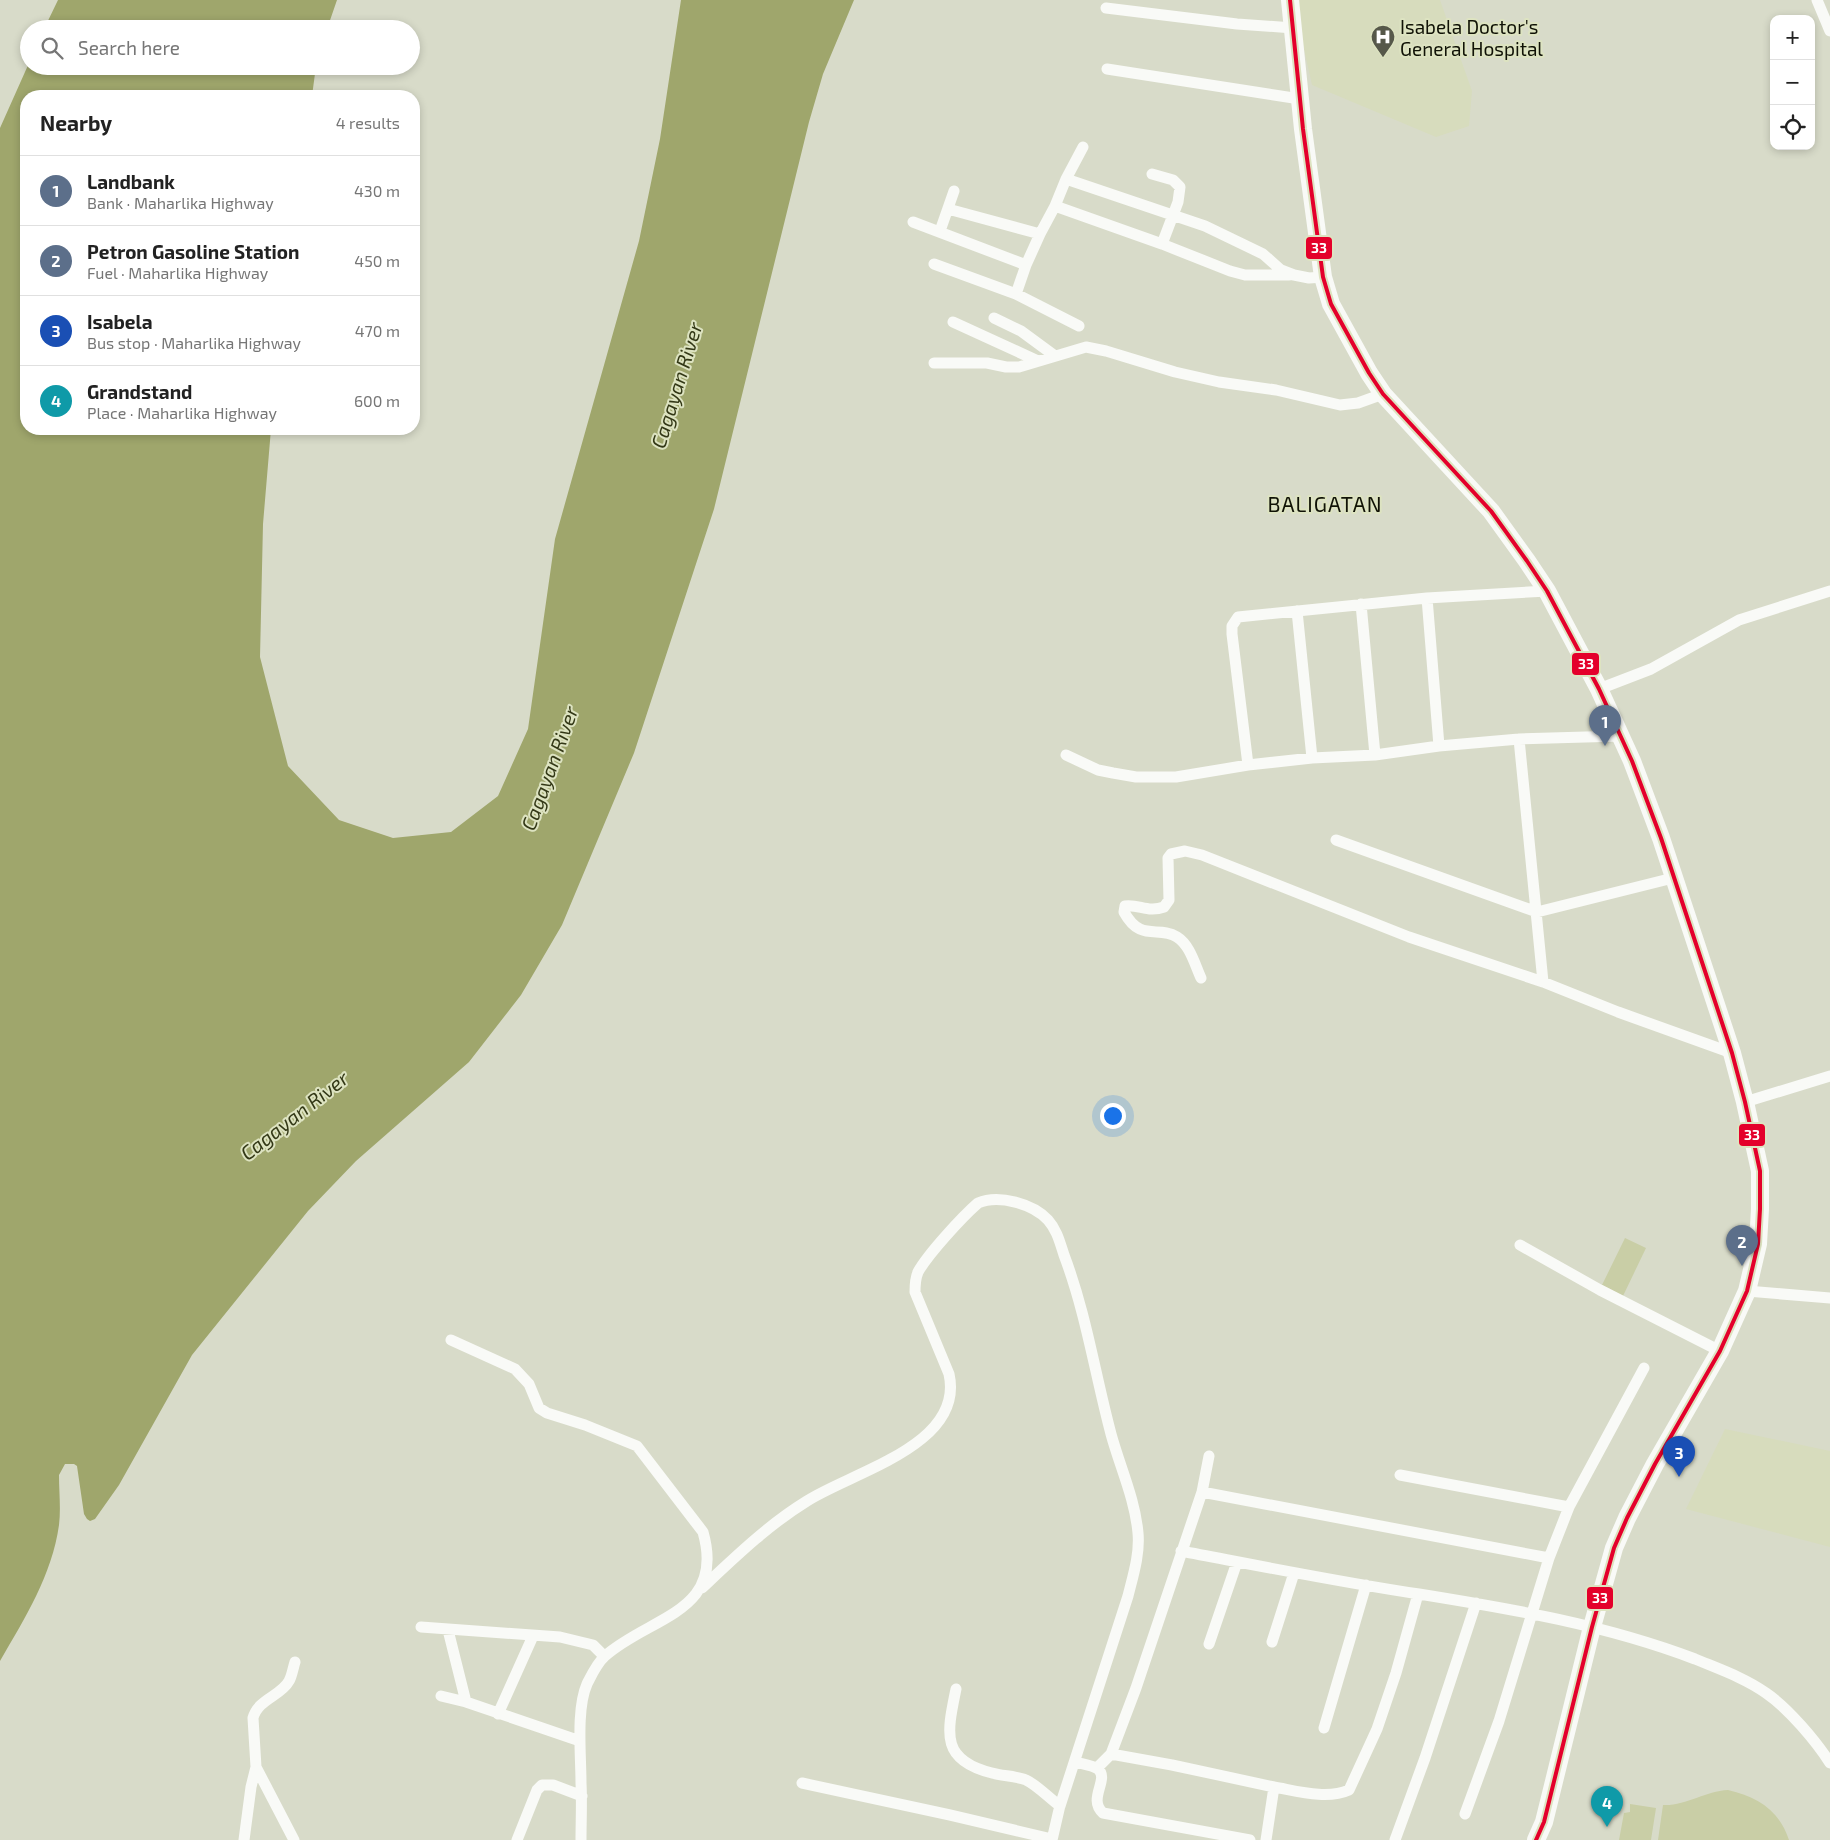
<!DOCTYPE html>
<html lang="en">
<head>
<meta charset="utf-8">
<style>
	:root { --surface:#fff; --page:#f2f2f2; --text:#222; --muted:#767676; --line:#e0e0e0; --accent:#0b8043 }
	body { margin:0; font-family:"Exo 2",sans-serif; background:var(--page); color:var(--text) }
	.controls { position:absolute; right:15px; top:15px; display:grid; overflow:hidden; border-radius:10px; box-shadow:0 2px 8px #0003 }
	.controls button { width:45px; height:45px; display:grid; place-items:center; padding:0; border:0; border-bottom:1px solid var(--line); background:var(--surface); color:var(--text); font:25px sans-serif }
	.you { position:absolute; left:1112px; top:1115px; width:18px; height:18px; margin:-12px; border:4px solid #fff; border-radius:50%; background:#1a73e8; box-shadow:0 0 0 8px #1a73e833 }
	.badge { display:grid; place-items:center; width:32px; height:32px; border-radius:50%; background:var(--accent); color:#fff; font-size:16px; font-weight:700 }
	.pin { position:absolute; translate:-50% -41px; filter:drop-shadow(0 1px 2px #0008) }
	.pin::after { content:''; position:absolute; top:26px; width:18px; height:15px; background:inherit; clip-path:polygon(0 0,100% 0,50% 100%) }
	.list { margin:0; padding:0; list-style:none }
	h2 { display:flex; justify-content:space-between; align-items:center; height:65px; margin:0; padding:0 20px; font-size:21px }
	h2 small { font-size:16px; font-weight:400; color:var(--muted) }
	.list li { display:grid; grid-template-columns:32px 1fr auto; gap:15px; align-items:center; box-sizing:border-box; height:70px; padding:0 20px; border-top:1px solid var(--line) }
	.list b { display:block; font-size:19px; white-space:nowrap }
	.list p { margin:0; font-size:16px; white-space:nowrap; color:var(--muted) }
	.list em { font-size:16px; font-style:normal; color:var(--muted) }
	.icon { flex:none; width:28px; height:28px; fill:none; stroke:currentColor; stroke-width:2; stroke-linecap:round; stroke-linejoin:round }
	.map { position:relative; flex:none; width:1830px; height:1840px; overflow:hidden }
	.search { position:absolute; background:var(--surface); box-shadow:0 2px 8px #0003; left:20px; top:20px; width:400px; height:55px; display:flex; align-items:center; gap:12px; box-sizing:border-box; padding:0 18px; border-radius:28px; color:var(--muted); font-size:19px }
	.panel { position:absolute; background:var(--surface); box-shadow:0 2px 8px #0003; left:20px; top:90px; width:400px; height:345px; border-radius:20px }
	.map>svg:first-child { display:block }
	.built { fill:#d7dcbd }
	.green { fill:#c9cea6 }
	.water { fill:#9fa66c }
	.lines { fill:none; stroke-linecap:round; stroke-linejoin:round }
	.minor { stroke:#f9faf7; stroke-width:11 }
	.highway { stroke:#f9faf7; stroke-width:18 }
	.bus-1-casing { stroke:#dde3c1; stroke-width:8 }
	.bus-1 { stroke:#e4002b; stroke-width:4 }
	.labels { text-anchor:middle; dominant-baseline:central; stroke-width:4; stroke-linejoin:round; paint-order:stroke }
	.poi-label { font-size:19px; fill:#101206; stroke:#dde3c1; text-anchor:start }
	.water-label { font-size:20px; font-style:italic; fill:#333816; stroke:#dde3c1 }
	.quarter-label { font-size:21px; letter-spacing:1px; fill:#101206; stroke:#dde3c1 }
	.line-badge { stroke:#dde3c1; stroke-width:2 }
	.badge-label { font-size:14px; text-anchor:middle; font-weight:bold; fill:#fff }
</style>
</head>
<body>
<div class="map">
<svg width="1830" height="1840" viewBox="0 0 1830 1840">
	<rect width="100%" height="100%" fill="#d8dbc9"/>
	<path class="built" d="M1298 0H1440L1472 91 1469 126 1436 137 1312 85 1300 31Z
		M1725 1429 1830 1451V1547L1686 1509Z"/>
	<path class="green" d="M1625 1238 1646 1248 1623 1296 1602 1285Z
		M1728 1790C1758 1797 1779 1810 1789 1840H1658L1663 1805C1686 1806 1705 1791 1728 1790Z
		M1630 1804 1656 1808 1651 1840H1619L1624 1813 1630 1812Z"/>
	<path class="water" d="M58 0H337L327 29H44Z
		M681 0H854L823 74 809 122 714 509 634 753 562 925 521 995 469 1062 356 1161 308 1211 192 1355 119 1485 95 1519 90 1521 87 1519 84 1514 77 1466 74 1464H65L59 1475C59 1491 61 1509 59 1525 52 1575 25 1618 0 1661V128L29 63V66H316L312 96H26V429H271L263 524 260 657 288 766 339 820 393 838 451 832 498 796 528 729 555 539 639 241 660 139Z"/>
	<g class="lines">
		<path class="minor" d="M1817 0 1830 31
			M1106 8 1237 24 1293 28
			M1107 69 1300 99
			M1152 174 1173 180 1180 187 1178 202 1162 244
			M1066 179 1205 226 1263 254 1281 270 1294 275 1309 278 1323 277
			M1055 206 1162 244 1230 271 1245 275H1289
			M948 209 1040 234
			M913 222 1026 265
			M940 231 954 191
			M934 264 1016 294 1079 326
			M1016 294 1026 265 1040 234 1055 206 1066 179 1083 147
			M994 318 1021 331 1055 356
			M953 322 1038 361
			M934 363H987L1006 367H1019L1086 347 1106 351 1175 372 1219 382 1276 390 1340 405 1358 403 1383 394
			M1427 598 1439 746
			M1361 604 1375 755
			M1297 611 1312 758
			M1599 689 1651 669 1739 620 1830 591
			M1519 739 1543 982
			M1066 755 1098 770 1113 773 1136 777H1176L1248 765 1312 758 1375 755 1439 746 1519 739 1621 736
			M1248 765 1232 634V626L1238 617 1427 598 1547 591
			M1336 840 1537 912 1673 878
			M1201 978C1195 965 1190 945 1177 937 1158 925 1141 943 1124 912L1125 906C1139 904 1148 913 1164 907L1169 900 1168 858 1171 854 1185 851 1202 855 1409 937 1543 982 1618 1012 1732 1053
			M1745 1102 1830 1076
			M1520 1245 1600 1290 1720 1351
			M1747 1291 1830 1298
			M451 1340 515 1369 529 1384 539 1408 547 1413 585 1425 637 1446 703 1532C726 1613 650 1616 605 1656 597 1663 592 1674 587 1684 576 1709 581 1755 581 1783 582 1802 581 1821 581 1840
			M1400 1475 1569 1507
			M1202 1492 1549 1558
			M1181 1551C1260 1566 1339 1582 1419 1594 1512 1609 1606 1625 1695 1659 1719 1669 1745 1678 1766 1693 1788 1708 1816 1741 1830 1763
			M702 1588C735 1557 768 1525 807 1501 852 1472 965 1445 949 1374L915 1292C915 1285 915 1279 918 1272 928 1254 962 1217 978 1203 999 1194 1033 1204 1048 1220 1057 1230 1060 1243 1064 1255 1086 1313 1095 1374 1111 1434 1120 1467 1135 1499 1138 1533 1140 1554 1133 1576 1128 1596L1060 1806
			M421 1627 560 1637 593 1645 604 1656
			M448 1630 466 1702
			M1272 1642 1294 1573
			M1209 1644 1237 1562
			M956 1689C947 1733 940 1760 992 1773 1002 1776 1016 1776 1026 1780 1037 1785 1050 1799 1060 1806L1061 1801
			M441 1696 466 1702 580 1741
			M498 1714 533 1636
			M1324 1728 1366 1585
			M1111 1754 1172 1765 1274 1787
			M1075 1762C1082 1764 1092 1765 1098 1769 1110 1779 1087 1799 1103 1813L1250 1840
			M256 1767 294 1840
			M1097 1768 1111 1754 1136 1688 1202 1492 1209 1456
			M802 1783 950 1815 1052 1839
			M1465 1814 1499 1721 1549 1558 1569 1507 1644 1368
			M244 1840 251 1787 256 1767 253 1718C258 1699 281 1696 289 1681 292 1676 293 1668 295 1662
			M517 1840 537 1790 542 1785H553L582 1796
			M1052 1840 1061 1801
			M1266 1840 1274 1787C1297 1791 1327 1800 1349 1790L1377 1729 1396 1673 1418 1594
			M1395 1840 1425 1758 1476 1603"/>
		<path class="highway" d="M1290 0 1303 129 1323 277 1331 304 1369 373 1383 394 1491 511 1527 561 1547 591 1599 689 1632 761 1661 838 1732 1053 1745 1102 1760 1171V1209L1758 1244 1747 1291 1720 1351 1655 1464 1627 1518 1614 1548 1592 1627 1544 1822 1536 1840"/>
		<defs>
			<path id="bus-1" d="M1290 0 1303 129 1323 277 1331 304 1369 373 1383 394 1491 511 1527 561 1547 591 1599 689 1632 761 1661 838 1732 1053 1745 1102 1760 1171V1209L1758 1244 1747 1291 1720 1351 1655 1464 1627 1518 1614 1548 1592 1627 1544 1822 1536 1840"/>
		</defs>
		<use href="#bus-1" class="bus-1-casing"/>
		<use href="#bus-1" class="bus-1"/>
	</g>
	<defs>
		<symbol id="hospital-pin" viewBox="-11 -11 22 30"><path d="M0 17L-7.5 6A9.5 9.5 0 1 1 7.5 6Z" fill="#56584a" stroke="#dde3c1"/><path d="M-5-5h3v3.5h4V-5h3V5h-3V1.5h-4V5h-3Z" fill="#fff"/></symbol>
	</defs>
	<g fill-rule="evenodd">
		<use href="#hospital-pin" x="1369" y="23" width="28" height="38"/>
	</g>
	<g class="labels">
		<g class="poi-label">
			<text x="1400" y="26">Isabela Doctor's<tspan x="1400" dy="22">General Hospital</tspan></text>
		</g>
		<g class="water-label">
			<text transform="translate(676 385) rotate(-73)">Cagayan River</text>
			<text transform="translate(549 768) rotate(-70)">Cagayan River</text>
			<text transform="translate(294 1115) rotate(-38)">Cagayan River</text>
		</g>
		<g class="quarter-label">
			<text x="1325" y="503">BALIGATAN</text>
		</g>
	</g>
	<g class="line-badge">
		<rect x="1305" y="236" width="28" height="24" rx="5" fill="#e4002b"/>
		<rect x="1571" y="652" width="29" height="24" rx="5" fill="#e4002b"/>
		<rect x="1738" y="1123" width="28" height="24" rx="5" fill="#e4002b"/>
		<rect x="1586" y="1586" width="28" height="24" rx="5" fill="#e4002b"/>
	</g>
	<g class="badge-label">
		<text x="1319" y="253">33</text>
		<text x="1586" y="669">33</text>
		<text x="1752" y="1140">33</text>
		<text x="1600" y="1603">33</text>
	</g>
</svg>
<div class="controls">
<button>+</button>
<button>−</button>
<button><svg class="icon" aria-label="locate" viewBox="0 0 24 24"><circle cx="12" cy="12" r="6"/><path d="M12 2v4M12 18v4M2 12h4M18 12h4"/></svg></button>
</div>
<div class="you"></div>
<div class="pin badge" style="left:1605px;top:746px;background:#5c6f8a">1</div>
<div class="pin badge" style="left:1742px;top:1266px;background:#5c6f8a">2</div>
<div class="pin badge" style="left:1679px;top:1477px;background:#1a4fb4">3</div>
<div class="pin badge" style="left:1607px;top:1827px;background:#0f9aa8">4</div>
<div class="search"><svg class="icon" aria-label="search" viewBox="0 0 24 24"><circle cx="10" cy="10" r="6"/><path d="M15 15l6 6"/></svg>Search here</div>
<section class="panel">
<h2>Nearby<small>4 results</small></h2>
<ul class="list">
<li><span class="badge" style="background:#5c6f8a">1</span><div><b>Landbank</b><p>Bank · Maharlika Highway</p></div><em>430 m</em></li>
<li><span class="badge" style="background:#5c6f8a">2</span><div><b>Petron Gasoline Station</b><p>Fuel · Maharlika Highway</p></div><em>450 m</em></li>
<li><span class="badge" style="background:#1a4fb4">3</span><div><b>Isabela</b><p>Bus stop · Maharlika Highway</p></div><em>470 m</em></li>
<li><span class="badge" style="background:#0f9aa8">4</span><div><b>Grandstand</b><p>Place · Maharlika Highway</p></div><em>600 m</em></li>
</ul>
</section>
</div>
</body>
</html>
